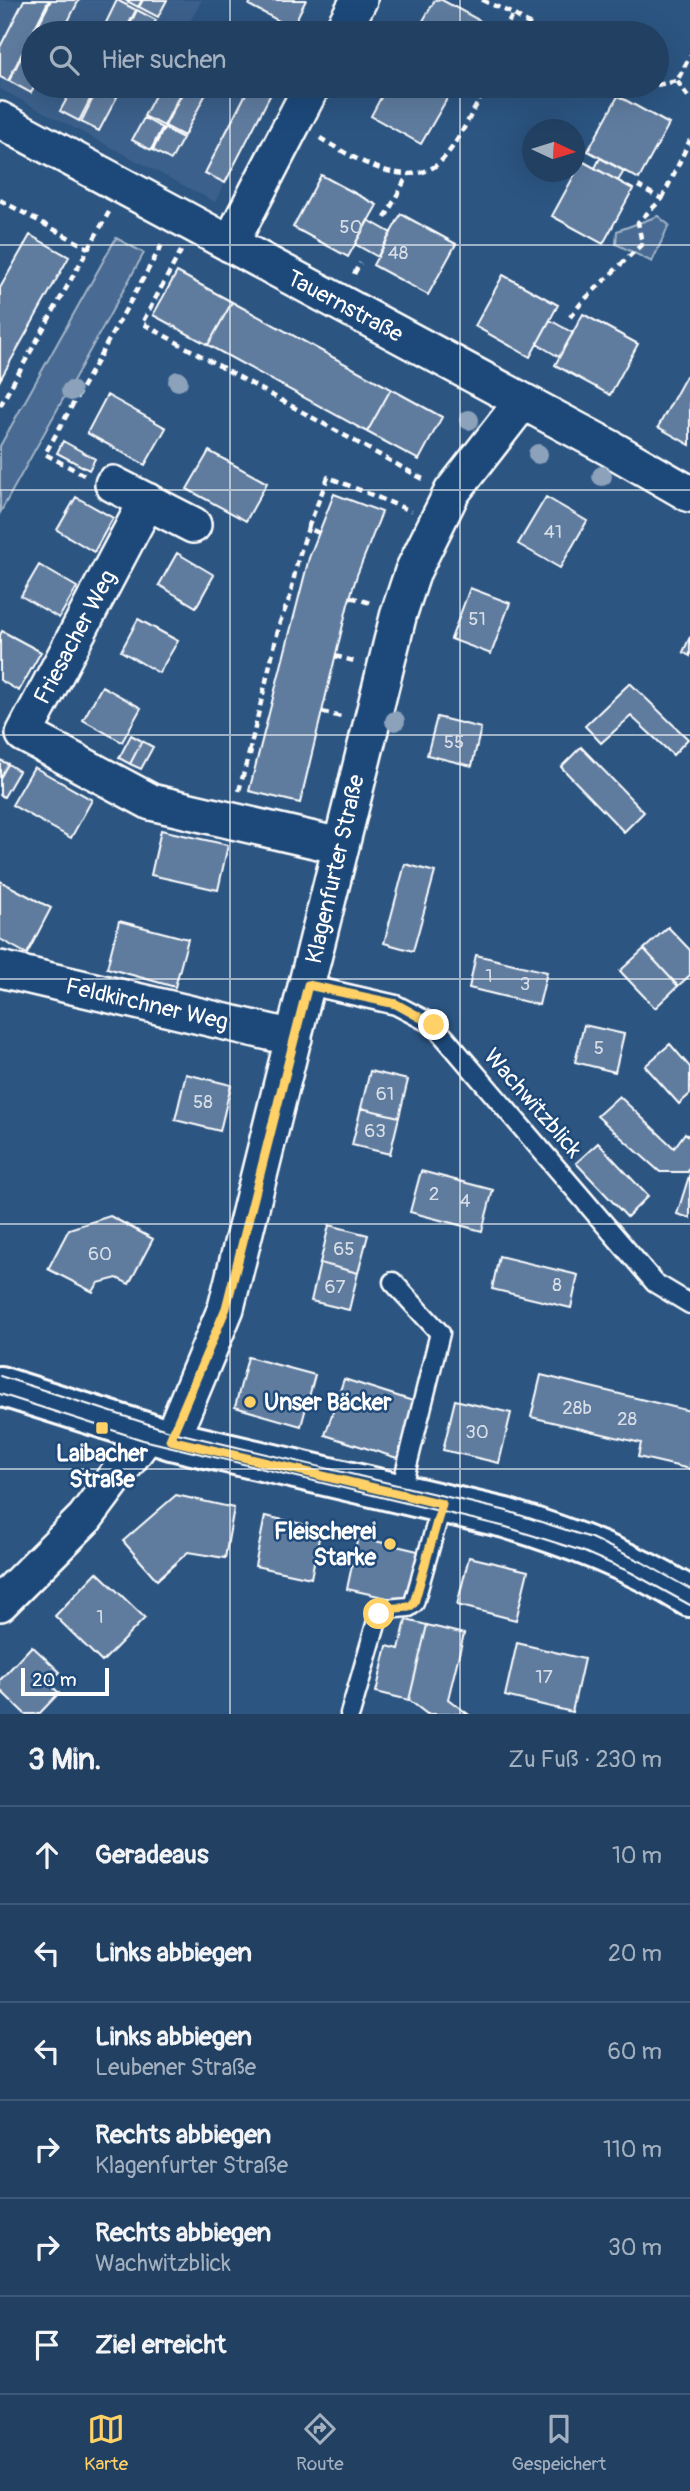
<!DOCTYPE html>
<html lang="de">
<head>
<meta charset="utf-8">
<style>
	:root { --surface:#214062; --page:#2d4b6b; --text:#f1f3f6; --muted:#a2afbe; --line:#3e5977; --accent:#ffd166 }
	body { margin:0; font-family:Pangolin,sans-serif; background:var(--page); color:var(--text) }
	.compass { position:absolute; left:522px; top:119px; width:63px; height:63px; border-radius:50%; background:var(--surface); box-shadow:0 7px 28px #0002; rotate:94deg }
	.scale { position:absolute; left:21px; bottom:18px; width:88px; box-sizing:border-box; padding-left:7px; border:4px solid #fff; border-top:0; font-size:19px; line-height:24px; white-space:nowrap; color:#fff; -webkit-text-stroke:5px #1f4a7a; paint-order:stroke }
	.stop { position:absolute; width:21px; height:21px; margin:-16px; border:5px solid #ffd166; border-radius:50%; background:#fff }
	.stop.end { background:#ffd166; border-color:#fff; box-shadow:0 2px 7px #0008 }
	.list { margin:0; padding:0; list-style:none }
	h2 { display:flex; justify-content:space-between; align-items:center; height:91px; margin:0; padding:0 28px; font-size:30px }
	h2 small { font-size:23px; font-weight:400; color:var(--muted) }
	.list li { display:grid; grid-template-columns:46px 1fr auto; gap:21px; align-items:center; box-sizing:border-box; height:98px; padding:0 28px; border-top:2px solid var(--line) }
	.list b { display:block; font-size:26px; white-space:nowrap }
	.list p { margin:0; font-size:23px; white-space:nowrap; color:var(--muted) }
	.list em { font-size:23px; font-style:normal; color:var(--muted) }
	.icon { flex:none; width:38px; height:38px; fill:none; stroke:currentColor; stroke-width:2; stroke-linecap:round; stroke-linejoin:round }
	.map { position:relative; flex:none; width:690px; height:1714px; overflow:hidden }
	.search { position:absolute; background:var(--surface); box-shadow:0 7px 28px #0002; left:21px; right:21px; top:21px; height:77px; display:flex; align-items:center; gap:18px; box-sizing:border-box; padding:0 24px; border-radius:38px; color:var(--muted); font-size:26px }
	.sheet { height:679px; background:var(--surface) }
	nav { display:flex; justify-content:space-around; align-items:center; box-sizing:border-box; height:98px; border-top:2px solid var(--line); background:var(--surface); font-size:19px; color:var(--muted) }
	nav a { display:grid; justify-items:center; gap:4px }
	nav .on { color:var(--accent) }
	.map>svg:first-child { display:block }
	.built { fill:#3b618b }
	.green { fill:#486b92; stroke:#a4b5c8; stroke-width:2 }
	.building { fill:#5e7c9f; stroke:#fff; stroke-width:2 }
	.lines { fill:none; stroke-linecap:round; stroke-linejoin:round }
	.service-casing { stroke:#fff; stroke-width:23 }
	.minor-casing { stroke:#fff; stroke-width:40 }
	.tertiary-casing { stroke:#fff; stroke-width:44 }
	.path { stroke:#fff; stroke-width:4.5; stroke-dasharray:7 5; stroke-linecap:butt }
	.service { stroke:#1f4a7a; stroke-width:18 }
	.minor { stroke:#1f4a7a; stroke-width:35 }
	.tertiary { stroke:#1f4a7a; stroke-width:38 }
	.tram { stroke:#fff; stroke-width:2 }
	.tree { fill:#8ca2bb }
	.route { stroke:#ffd166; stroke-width:9 }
	.grid { fill:none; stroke:#fff; stroke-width:2; stroke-opacity:0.55 }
	.poi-dot { fill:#ffd166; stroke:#1f4a7a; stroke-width:2.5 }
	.labels { text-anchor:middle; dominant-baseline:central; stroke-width:5; stroke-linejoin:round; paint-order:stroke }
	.number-label { font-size:19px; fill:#d7dee7 }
	.street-label { font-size:23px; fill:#fff; stroke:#1f4a7a }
	.poi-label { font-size:23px; font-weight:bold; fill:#fff; stroke:#1f4a7a; text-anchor:start }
</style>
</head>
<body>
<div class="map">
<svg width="690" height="1714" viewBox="0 0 690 1714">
	<rect width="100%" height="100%" fill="#2c5582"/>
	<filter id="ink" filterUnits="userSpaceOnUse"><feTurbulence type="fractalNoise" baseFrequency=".0143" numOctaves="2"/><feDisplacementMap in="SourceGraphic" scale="14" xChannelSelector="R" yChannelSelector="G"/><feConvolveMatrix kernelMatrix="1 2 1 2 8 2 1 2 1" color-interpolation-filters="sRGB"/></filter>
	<g filter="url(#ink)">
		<path class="built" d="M0 0H202L185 31 189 33H33V86H276L215 202 0 89Z"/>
		<path class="green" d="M658 216 669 225 652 262 616 244 617 231Z
			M116 238 144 253 0 513V446Z"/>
		<path class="building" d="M24 0H49L8 81 0 77V47Z
			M51 0H79L62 33H34Z
			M117 0 136 10 124 33H101Z
			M125 0H142L138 7Z
			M143 0H167L158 17 139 7Z
			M252 0H306L292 28 249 5Z
			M435 0H442L488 25 483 33H416Z
			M137 10 156 20 150 33H126Z
			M33 34 35 86 31 93 9 81Z
			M74 86H97L79 121 60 111Z
			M99 86 118 95 99 131 81 122Z
			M105 86H123L119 93Z
			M160 86H184L164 126 144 116Z
			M186 86H210L184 136 165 126Z
			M250 86H275L225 183 205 173Z
			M387 86H445L452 90 421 144 371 116Z
			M618 96 669 124 639 179 588 151Z
			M144 118 162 128 151 150 132 140Z
			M164 128 183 138 171 160 153 150Z
			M600 158 624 171 618 181 595 168Z
			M582 161 633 189 603 244 552 216Z
			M321 175 377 205 348 257 293 227Z
			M401 214 456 244 428 295 373 265Z
			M368 220 391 233 378 257 355 244Z
			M30 235 69 257 0 380V288Z
			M177 272 232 302 208 345 153 315Z
			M503 275 558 305 530 357 475 326Z
			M232 302 391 389 367 432 208 345Z
			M583 314 638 344 610 395 555 365Z
			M550 320 573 333 559 357 537 344Z
			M686 376 690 378V445L658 427Z
			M391 389 442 417 419 460 367 432Z
			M107 395 166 428 145 465 87 433Z
			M63 441 95 459 89 470 57 453Z
			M209 451 267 483 246 521 187 489Z
			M334 494 382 512 357 575 348 604 300 803 249 791 309 558Z
			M76 497 113 518 94 552 57 530Z
			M546 497 587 521 560 568 518 544Z
			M177 553 214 575 196 607 159 585Z
			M39 565 77 587 59 618 21 596Z
			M470 588 510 603 491 654 451 639Z
			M138 619 178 641 159 673 121 651Z
			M2 631 41 652 19 691 0 680V635Z
			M690 637V656L683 652Z
			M630 683 688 739 673 755 631 716 601 743 585 726Z
			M102 686 141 708 122 742 83 720Z
			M437 717 481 728 472 766 427 755Z
			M131 735 142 741 130 764 119 758Z
			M142 741 153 747 141 769 130 764Z
			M581 747 644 812 624 832 561 767Z
			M0 760 8 764 0 778Z
			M8 764 19 771 4 797 0 795V778Z
			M34 767 92 800 71 838 12 805Z
			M161 830 228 845 218 890 151 875Z
			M405 864 435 872 413 951 384 943Z
			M0 881 51 908 27 954 0 939Z
			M119 921 188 939 175 987 107 968Z
			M668 927 690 950V975L678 986 644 949Z
			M644 949 678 986 655 1008 620 971Z
			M476 955 547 972 539 1005 469 988Z
			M584 1025 624 1034 615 1072 575 1062Z
			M670 1044 690 1067V1094L679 1104 645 1066Z
			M370 1071 408 1080 399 1117 361 1108Z
			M186 1074 231 1085 220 1131 175 1120Z
			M619 1096 674 1148 685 1133 690 1137V1165L688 1172H660L597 1116Z
			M361 1108 399 1117 390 1154 352 1145Z
			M598 1143 648 1196 627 1217 576 1163Z
			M421 1171 493 1190 482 1231 410 1212Z
			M690 1173V1218L677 1214Z
			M110 1216 153 1239 129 1284 117 1278 98 1283 93 1292 48 1269 69 1229Z
			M329 1225 368 1235 358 1273 320 1263Z
			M499 1256 578 1275 571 1308 492 1289Z
			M320 1263 358 1273 349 1310 311 1301Z
			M248 1357 315 1375 301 1426 235 1407Z
			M541 1375 690 1411V1469L638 1457 641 1443 531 1417Z
			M344 1379 416 1402 397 1458 325 1435Z
			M455 1400 511 1413 499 1463 443 1450Z
			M176 1495 234 1508 225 1558 188 1552 157 1580 123 1541Z
			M265 1516 321 1528 311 1578 255 1566Z
			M358 1537 422 1552 410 1603 347 1589Z
			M469 1557 528 1571 516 1620 457 1605Z
			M97 1572 145 1618 102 1662 55 1616Z
			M406 1620 427 1625 409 1700 376 1692 387 1646 399 1649Z
			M427 1625 464 1634 448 1699 468 1714H427L409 1700Z
			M517 1643 584 1659 572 1712 505 1696Z
			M32 1646 60 1672 49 1683 59 1693 39 1714H25L0 1690V1680Z"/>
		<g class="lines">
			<defs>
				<path id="service" d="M308 985 396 1005 434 1025 655 1283 690 1304
					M393 1282 440 1333 400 1494
					M350 1714 379 1614 385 1609 409 1607 414 1603 442 1504"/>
				<path id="minor" d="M341 33 359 0
					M0 120 610 448 690 494
					M230 244 312 86
					M113 484 193 525
					M147 501 24 734 151 802 340 846
					M0 969 294 1038
					M171 1440 226 1308 399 613 413 571 452 492 523 401
					M0 1603 85 1518 143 1440 145 1433"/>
				<path id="tertiary" d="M0 1386 171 1440 505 1518C570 1538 632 1561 690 1597"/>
			</defs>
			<use href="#service" class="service-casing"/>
			<use href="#minor" class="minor-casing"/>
			<use href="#tertiary" class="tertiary-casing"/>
			<path class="path" d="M482 0 513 14 543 33
				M503 33 513 14
				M677 81 690 99
				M657 85 677 81 690 56
				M622 86H651
				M480 99 488 86
				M320 138C350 156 406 192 439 163 456 147 468 119 480 99L457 86
				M662 199 690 140
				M0 200 88 248
				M385 218 407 176
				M181 251 142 323 423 479
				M354 274 360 263
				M570 317 583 301 642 244 638 222 662 199 638 186
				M0 406 109 212
				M84 475 45 454 163 243
				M319 533 308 528 328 477 411 511
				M351 597 370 603
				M335 656 354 661
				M322 712 341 717
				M249 753 280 622 290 597 297 563 308 528
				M239 791 249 753 258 755"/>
			<use href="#service" class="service"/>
			<use href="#minor" class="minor"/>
			<use href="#tertiary" class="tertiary"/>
			<path class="tram" d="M0 1376 173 1432 507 1511 591 1538 642 1562 690 1589
				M0 1394 143 1440 506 1527 582 1551 630 1572 690 1605"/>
		</g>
		<g class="tree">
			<circle cx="178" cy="381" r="10"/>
			<circle cx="71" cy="391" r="10"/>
			<circle cx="469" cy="420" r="10"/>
			<circle cx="538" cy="454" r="10"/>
			<circle cx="602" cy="476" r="10"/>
			<circle cx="395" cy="721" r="10"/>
		</g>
	</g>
	<g class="lines" filter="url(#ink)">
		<path class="route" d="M379 1614 384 1609 409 1607 414 1603 442 1504 170 1440 226 1308 308 985 396 1004 434 1025"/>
	</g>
	<path class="grid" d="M230 0V33M460 0V33M230 86V1714M460 86V1714M0 245H690M0 490H690M0 735H690M0 979H690M0 1224H690M0 1469H690"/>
	<g class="poi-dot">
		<circle cx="250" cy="1402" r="7"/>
		<rect x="95" y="1421" width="14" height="14" rx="3.5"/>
		<circle cx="390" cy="1544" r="7"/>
	</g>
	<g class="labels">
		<g class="number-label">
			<text x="351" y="227">50</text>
			<text x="398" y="253">48</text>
			<text x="553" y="532">41</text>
			<text x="477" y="619">51</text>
			<text x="454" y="742">55</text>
			<text x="489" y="976">1</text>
			<text x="525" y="984">3</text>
			<text x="599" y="1048">5</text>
			<text x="385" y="1094">61</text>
			<text x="203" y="1102">58</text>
			<text x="375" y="1131">63</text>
			<text x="434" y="1194">2</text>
			<text x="465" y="1201">4</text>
			<text x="344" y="1249">65</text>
			<text x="100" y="1254">60</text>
			<text x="557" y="1285">8</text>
			<text x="335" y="1287">67</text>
			<text x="577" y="1408">28b</text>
			<text x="627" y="1419">28</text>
			<text x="477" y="1432">30</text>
			<text x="100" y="1617">1</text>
			<text x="544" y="1677">17</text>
		</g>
		<g class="street-label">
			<text transform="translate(345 306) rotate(28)">Tauernstraße</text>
			<text transform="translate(75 637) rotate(-62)">Friesacher Weg</text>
			<text transform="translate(335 869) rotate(-77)">Klagenfurter Straße</text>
			<text transform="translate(147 1004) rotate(13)">Feldkirchner Weg</text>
			<text transform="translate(533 1103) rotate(49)">Wachwitzblick</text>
		</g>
		<g class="poi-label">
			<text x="264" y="1402">Unser Bäcker</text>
			<text x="102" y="1453" text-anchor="middle">Laibacher<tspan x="102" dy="26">Straße</tspan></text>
			<text x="376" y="1531" text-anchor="end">Fleischerei<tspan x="376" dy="26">Starke</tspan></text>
		</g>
	</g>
</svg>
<svg class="compass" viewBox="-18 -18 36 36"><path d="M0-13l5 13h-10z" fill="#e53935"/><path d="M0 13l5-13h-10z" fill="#a2afbe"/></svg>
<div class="scale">20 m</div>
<div class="stop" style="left:379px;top:1614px"></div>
<div class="stop end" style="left:434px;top:1025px"></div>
<div class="search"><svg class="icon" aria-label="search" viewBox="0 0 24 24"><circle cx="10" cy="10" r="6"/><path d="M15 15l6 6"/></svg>Hier suchen</div>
</div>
<section class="sheet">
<h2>3 Min.<small>Zu Fuß · 230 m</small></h2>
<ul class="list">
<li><svg class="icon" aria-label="ahead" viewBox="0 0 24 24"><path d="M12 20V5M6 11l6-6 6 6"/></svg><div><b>Geradeaus</b></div><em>10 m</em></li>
<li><svg class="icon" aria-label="left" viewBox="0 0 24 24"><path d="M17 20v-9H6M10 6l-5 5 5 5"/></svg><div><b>Links abbiegen</b></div><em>20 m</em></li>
<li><svg class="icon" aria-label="left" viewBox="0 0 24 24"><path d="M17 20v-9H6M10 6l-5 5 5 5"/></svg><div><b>Links abbiegen</b><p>Leubener Straße</p></div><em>60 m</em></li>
<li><svg class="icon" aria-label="right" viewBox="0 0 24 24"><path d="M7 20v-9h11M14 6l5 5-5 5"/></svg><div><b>Rechts abbiegen</b><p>Klagenfurter Straße</p></div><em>110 m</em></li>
<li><svg class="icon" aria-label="right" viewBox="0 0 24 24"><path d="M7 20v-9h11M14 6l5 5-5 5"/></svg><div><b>Rechts abbiegen</b><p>Wachwitzblick</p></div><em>30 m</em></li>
<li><svg class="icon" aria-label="arrive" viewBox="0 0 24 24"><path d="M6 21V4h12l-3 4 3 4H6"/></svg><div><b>Ziel erreicht</b></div></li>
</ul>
</section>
<nav>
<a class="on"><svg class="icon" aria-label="map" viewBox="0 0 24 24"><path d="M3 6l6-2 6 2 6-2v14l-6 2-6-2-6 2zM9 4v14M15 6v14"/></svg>Karte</a>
<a><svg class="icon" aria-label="directions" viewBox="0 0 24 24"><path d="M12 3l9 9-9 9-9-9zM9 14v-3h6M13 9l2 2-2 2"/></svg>Route</a>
<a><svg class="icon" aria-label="saved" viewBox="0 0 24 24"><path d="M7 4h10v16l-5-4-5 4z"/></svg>Gespeichert</a>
</nav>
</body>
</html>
